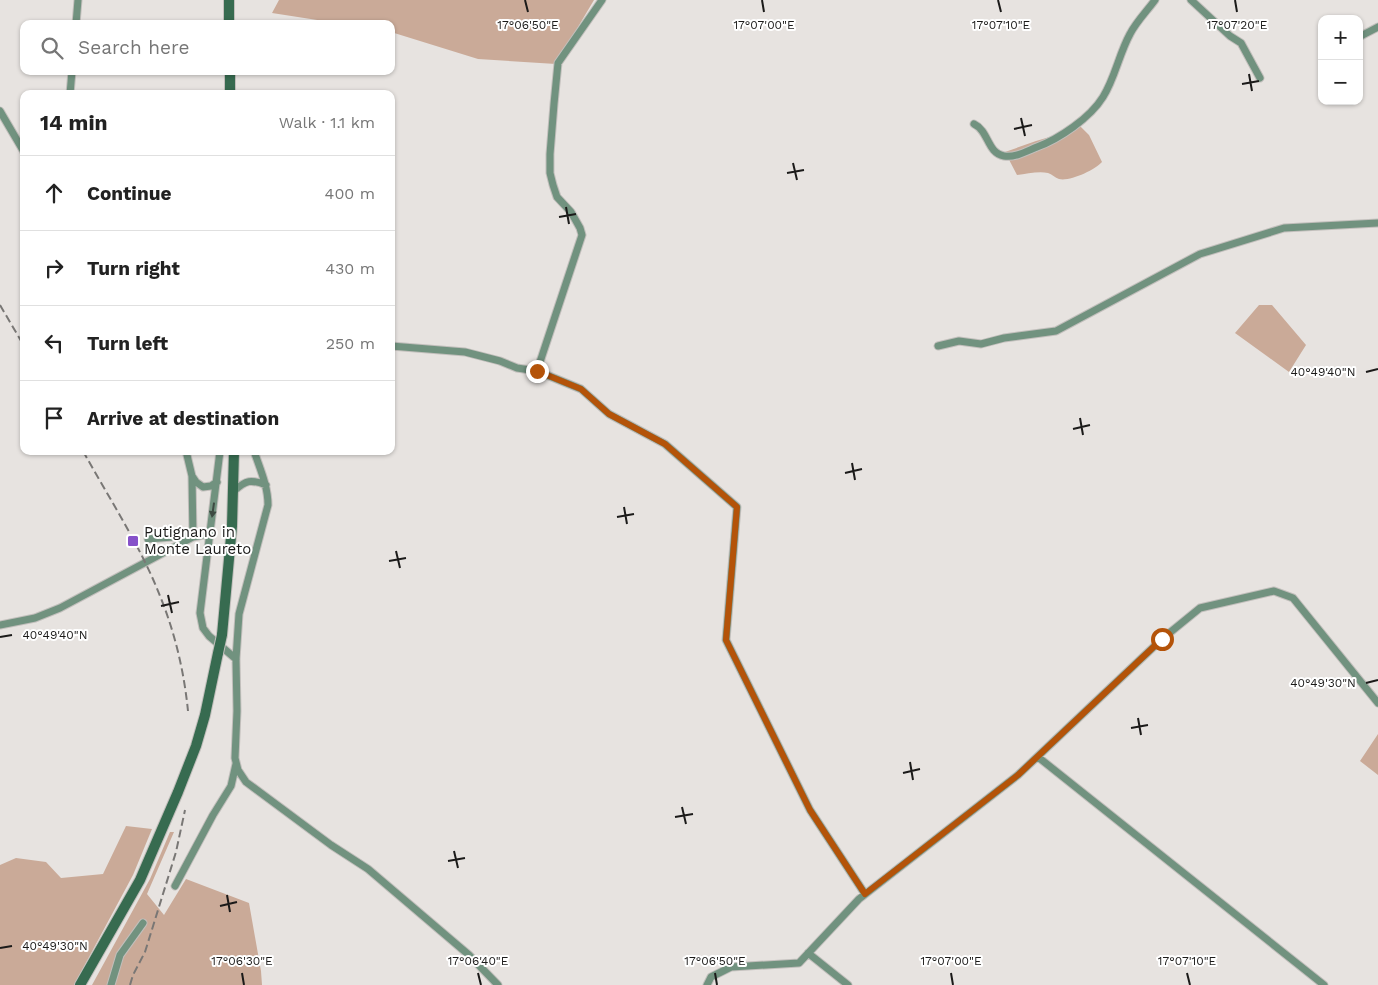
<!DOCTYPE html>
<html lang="en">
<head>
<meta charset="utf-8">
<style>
	:root { --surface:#fff; --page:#f2f2f2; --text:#222; --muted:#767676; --line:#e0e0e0 }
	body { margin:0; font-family:"Work Sans",sans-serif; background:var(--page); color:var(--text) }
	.controls { position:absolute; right:15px; top:15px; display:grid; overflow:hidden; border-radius:10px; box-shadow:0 1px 4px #0004 }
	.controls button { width:45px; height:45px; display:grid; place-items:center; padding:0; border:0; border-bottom:1px solid var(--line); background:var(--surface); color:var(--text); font:25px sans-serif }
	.stop { position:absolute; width:15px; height:15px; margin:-11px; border:4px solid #b45309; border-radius:50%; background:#fff }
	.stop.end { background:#b45309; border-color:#fff; box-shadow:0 1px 5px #0008 }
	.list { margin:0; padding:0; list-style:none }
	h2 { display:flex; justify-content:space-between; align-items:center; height:65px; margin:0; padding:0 20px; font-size:21px }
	h2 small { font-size:16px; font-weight:400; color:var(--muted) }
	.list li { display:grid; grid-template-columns:32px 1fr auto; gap:15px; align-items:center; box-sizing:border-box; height:75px; padding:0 20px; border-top:1px solid var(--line) }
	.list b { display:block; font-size:19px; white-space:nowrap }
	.list em { font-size:16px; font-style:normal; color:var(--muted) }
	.icon { flex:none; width:28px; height:28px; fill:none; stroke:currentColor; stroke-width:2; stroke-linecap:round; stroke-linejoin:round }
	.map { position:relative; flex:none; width:1378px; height:985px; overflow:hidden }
	.search { position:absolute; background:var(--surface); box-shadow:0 1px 4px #0004; left:20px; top:20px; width:375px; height:55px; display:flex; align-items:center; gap:12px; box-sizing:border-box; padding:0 18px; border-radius:10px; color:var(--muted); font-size:19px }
	.panel { position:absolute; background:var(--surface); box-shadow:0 1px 4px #0004; left:20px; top:90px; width:375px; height:365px; border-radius:10px }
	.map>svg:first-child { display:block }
	.forest { fill:#caaa98 }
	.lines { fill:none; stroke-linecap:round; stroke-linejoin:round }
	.minor-casing { stroke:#c2bfbc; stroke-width:9 }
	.secondary-casing { stroke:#c2bfbc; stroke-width:12 }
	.minor { stroke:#71927f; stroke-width:7 }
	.secondary { stroke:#376b50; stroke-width:10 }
	.rail { stroke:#797775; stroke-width:2; stroke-dasharray:8 4; stroke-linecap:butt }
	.secondary-bridge-casing { stroke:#c2bfbc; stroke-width:12; stroke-linecap:butt }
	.secondary-bridge { stroke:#376b50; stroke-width:10 }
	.oneway { fill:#3d4a42 }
	.route { stroke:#b45309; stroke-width:6 }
	.ticks { fill:none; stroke:#1b1a19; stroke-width:2 }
	.poi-dot { fill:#8651c9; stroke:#fff; stroke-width:2 }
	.labels { text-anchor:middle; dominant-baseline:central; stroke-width:4; stroke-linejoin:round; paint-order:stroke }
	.poi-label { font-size:15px; fill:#1b1a19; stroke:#fff; text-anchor:start }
	.ticks-label { font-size:12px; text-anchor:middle; fill:#1b1a19; stroke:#fff; stroke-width:4; stroke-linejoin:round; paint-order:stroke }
</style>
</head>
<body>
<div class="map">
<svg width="1378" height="985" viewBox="0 0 1378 985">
	<rect width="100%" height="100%" fill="#e7e3e0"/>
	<path class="forest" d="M279 0H594L556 64 478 59 391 32V24H343L272 13Z
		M1076 122 1089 135 1102 162C1095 170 1069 182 1059 179 1055 178 1052 174 1048 173 1038 171 1027 174 1017 175L1005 152 1036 141 1053 136Z
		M1259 305H1272L1306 345 1289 372 1235 333Z
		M1378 734V775L1360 761Z
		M126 826 152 829 133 875 74 985H0V865L16 858 46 862 61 878 103 874Z
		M170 832H174L147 894 164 915 186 879 249 903 261 971 262 985H92L150 879Z"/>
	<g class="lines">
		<defs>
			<path id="minor" d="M1191 0 1230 36 1241 43 1260 78
				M76 24 78 0
				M1359 37 1378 27
				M70 94 72 71
				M0 111 24 152
				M974 124C989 131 987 153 1004 156 1015 158 1027 151 1037 147 1059 139 1090 118 1103 97 1115 78 1119 54 1130 34 1136 22 1147 11 1155 0
				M391 346 465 352 500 361 517 368 537 371 581 389 609 414 665 444 737 507 726 640 810 810 865 894
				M938 346 959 341 981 344 1004 338 1056 331 1200 254 1284 228 1378 223
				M537 371 582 235 580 228 571 212 557 197 553 185 550 173V154L554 104 558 63 602 0
				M220 451 200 613 203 628 209 636 236 659
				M254 451C260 469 268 486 268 505L239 614 236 659 237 711 235 758 238 770 246 782 331 845 368 869 469 955 498 985
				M192 476 196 482 203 487 211 486 217 482
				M234 491C246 480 251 479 266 485
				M148 539 185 536 193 537 192 476 186 451
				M0 625 35 618 60 608 193 537 209 534
				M1038 757 1324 985
				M175 886 213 815 231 786 236 764
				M808 953 848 985
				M111 985 120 955 143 923
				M707 985 711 977 731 967 799 963 859 899 1018 775 1162 639 1200 608 1274 591 1293 598 1378 703"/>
			<path id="secondary" d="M229 0V24
				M230 71V94
				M222 635 232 526 234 451
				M80 985 140 880 178 792 196 746 205 715 218 653"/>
		</defs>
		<use href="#minor" class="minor-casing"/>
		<use href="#secondary" class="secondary-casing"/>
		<use href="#minor" class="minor"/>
		<use href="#secondary" class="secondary"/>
		<path class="rail" d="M0 305 24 346
			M83 451C109 498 141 547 160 596 175 633 184 671 188 711
			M130 985 133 975 145 952 176 852 185 810"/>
		<defs>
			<path id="secondary-bridge" d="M218 653 222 635"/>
		</defs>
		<use href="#secondary-bridge" class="secondary-bridge-casing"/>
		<use href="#secondary-bridge" class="secondary-bridge"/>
	</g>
	<defs><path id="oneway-solid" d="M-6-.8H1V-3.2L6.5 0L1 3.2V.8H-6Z" transform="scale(1.25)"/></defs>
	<use class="oneway" href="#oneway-solid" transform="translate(213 510) rotate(98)"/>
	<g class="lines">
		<path class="route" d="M537 371 581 389 609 414 665 444 737 507 726 640 810 810 865 894 1018 775 1162 639"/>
	</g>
	<path class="ticks" d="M525 0 528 12M762 0 764 12M998 0 1001 12M1235 0 1237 12M1249 74 1252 91M1242 84 1259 81M1021 118 1025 136M1014 129 1032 125M793 163 797 180M787 173 804 170M566 207 569 224M559 217 576 214M1366 372 1378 369M1080 418 1083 435M1073 429 1090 425M852 463 855 480M845 473 862 469M624 507 627 524M617 517 634 514M396 551 400 568M389 561 406 558M168 595 172 613M161 606 179 602M0 637 12 635M1366 683 1378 680M1138 718 1141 735M1131 728 1148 725M910 762 913 780M903 773 920 769M682 807 686 824M675 817 693 814M454 851 458 868M448 861 465 858M227 895 230 912M220 906 237 902M0 948 12 946M242 973 244 985M478 973 481 985M715 973 717 985M951 973 953 985M1187 973 1190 985"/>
	<rect class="poi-dot" x="127" y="535" width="12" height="12" rx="2.5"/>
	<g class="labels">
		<g class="poi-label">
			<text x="144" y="532">Putignano in<tspan x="144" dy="17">Monte Laureto</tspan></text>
		</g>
	</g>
	<g class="ticks-label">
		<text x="528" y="29">17°06'50"E</text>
		<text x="764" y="29">17°07'00"E</text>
		<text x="1001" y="29">17°07'10"E</text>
		<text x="1237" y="29">17°07'20"E</text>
		<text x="1323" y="376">40°49'40"N</text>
		<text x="55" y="639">40°49'40"N</text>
		<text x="1323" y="687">40°49'30"N</text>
		<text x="55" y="950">40°49'30"N</text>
		<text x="242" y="965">17°06'30"E</text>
		<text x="478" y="965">17°06'40"E</text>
		<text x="715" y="965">17°06'50"E</text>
		<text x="951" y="965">17°07'00"E</text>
		<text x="1187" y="965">17°07'10"E</text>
	</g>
</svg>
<div class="controls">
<button>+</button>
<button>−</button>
</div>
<div class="stop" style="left:1162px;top:639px"></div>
<div class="stop end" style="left:537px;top:371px"></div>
<div class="search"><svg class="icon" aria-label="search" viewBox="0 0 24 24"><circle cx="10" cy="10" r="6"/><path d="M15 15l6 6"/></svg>Search here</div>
<section class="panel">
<h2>14 min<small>Walk · 1.1 km</small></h2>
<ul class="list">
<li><svg class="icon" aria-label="ahead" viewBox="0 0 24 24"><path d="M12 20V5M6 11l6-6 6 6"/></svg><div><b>Continue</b></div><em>400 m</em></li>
<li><svg class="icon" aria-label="right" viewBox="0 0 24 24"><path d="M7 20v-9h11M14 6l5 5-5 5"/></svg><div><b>Turn right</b></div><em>430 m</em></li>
<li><svg class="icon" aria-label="left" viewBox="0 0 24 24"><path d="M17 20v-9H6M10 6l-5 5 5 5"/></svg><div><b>Turn left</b></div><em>250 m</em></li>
<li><svg class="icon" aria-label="arrive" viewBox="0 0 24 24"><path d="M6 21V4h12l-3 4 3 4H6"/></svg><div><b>Arrive at destination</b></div></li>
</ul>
</section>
</div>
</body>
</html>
